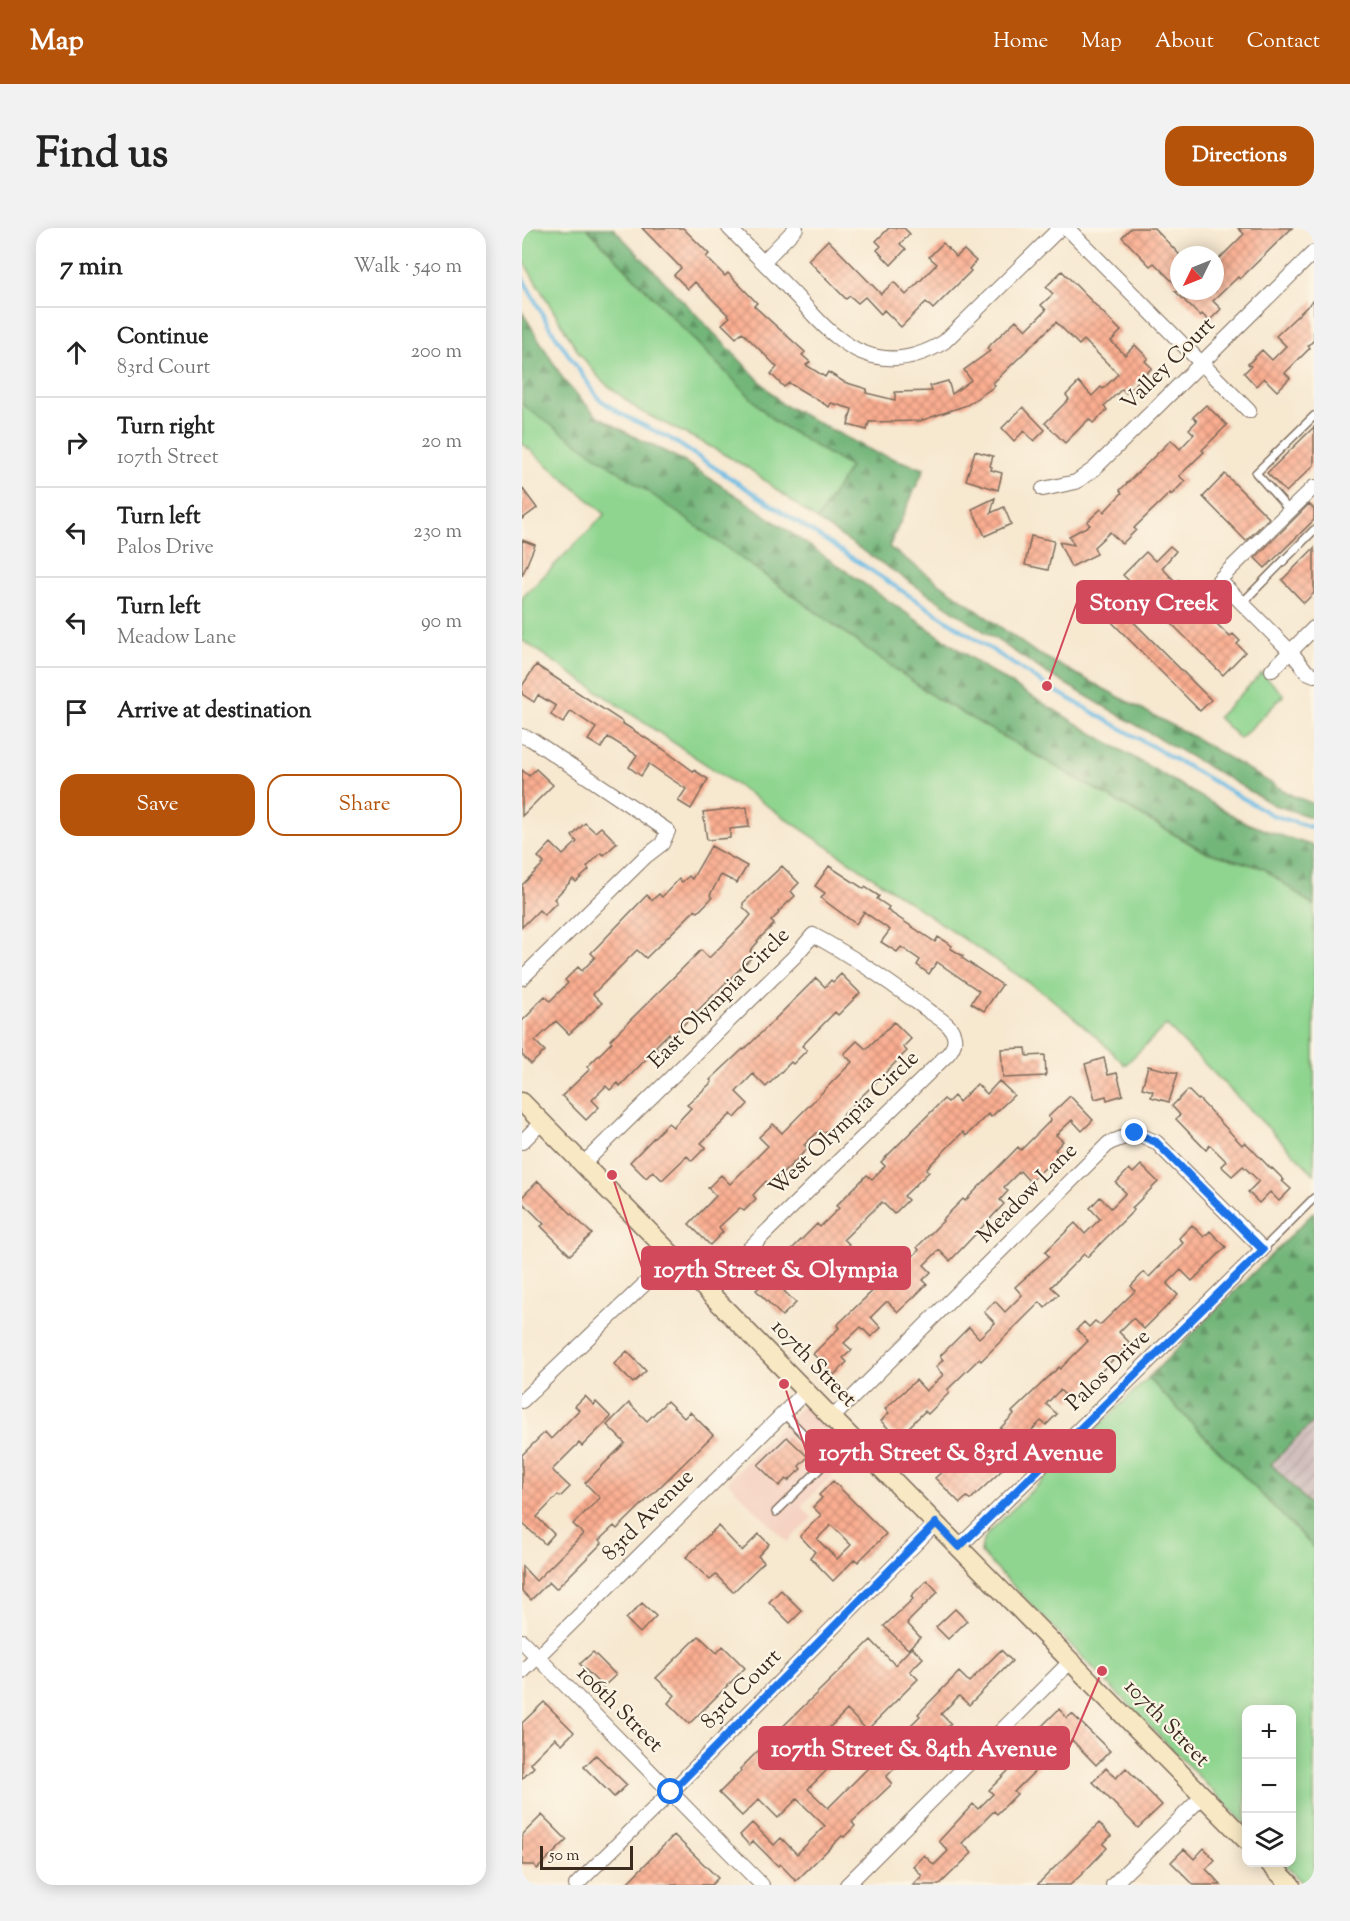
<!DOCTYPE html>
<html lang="en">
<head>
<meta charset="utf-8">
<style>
	:root { --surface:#fff; --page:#f2f2f2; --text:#222; --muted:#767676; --line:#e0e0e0; --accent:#b45309 }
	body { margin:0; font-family:"Sorts Mill Goudy",serif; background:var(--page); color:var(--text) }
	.controls { position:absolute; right:18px; bottom:18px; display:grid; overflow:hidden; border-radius:12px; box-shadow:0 3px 15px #0003 }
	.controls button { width:54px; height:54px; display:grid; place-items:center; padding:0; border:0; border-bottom:2px solid var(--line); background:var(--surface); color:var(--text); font:30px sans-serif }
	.compass { position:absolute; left:648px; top:18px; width:54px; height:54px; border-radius:50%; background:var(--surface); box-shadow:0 3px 15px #0003; rotate:227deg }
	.scale { position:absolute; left:18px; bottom:15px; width:93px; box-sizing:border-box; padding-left:6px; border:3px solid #3b2a1e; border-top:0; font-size:16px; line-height:21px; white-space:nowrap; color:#3b2a1e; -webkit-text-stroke:4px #fcf5e5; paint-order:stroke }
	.stop { position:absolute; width:18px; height:18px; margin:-14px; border:4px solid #1a73e8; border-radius:50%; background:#fff }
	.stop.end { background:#1a73e8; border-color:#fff; box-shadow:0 2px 6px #0008 }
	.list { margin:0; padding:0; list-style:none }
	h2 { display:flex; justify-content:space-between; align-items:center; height:78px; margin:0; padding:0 24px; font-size:26px }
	h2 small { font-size:20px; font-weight:400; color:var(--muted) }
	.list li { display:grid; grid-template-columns:39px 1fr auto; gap:18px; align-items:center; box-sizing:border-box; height:90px; padding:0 24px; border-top:2px solid var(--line) }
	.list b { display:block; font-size:22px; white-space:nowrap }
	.list p { margin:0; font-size:20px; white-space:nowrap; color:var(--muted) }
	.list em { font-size:20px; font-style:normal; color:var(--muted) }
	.actions { display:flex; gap:12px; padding:18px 24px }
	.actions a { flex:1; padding:14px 0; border:2px solid var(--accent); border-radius:18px; text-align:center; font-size:21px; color:var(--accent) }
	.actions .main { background:var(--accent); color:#fff }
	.icon { flex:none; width:33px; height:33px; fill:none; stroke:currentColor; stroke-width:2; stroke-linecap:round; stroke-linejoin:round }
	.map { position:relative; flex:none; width:792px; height:1657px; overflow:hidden; border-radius:18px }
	header { display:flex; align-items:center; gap:36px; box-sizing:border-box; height:84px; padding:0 30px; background:var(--accent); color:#fff }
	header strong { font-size:28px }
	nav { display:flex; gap:33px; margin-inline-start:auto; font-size:21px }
	.intro { display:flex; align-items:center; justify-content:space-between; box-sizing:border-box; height:144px; padding:0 36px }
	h1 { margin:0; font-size:42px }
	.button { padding:15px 27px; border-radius:18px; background:var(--accent); color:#fff; font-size:21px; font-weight:700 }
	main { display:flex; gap:36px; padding:0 36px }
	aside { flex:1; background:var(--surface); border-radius:18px; box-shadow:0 3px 15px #0003 }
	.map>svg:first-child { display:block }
	.built { fill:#f5d2c2 }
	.industrial { fill:url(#industrial-furrows) }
	.green { fill:#8fd590; stroke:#658057; stroke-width:1.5 }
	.forest { fill:url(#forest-firs); stroke:#57704c; stroke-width:1.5 }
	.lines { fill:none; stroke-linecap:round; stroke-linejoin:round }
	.stream { stroke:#67b9e3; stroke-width:4 }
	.building { fill:url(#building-cross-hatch); fill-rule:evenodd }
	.lane-casing { stroke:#7d6c5c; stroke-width:10 }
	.street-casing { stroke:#7d6c5c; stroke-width:16 }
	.secondary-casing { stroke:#7d6c5c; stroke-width:21 }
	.lane { stroke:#fff; stroke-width:7 }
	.street { stroke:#fff; stroke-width:14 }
	.secondary { stroke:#f8e8c3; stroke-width:18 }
	.route { stroke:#1a73e8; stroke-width:8 }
	.labels { text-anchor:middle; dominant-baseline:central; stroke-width:4.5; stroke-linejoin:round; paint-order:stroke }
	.street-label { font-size:22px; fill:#3b2a1e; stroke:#fcf5e5 }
	.leader { fill:none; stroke:#d1495b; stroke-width:2 }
	.callout-dot { fill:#d1495b; stroke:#fcf5e5; stroke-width:2 }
	.callout { fill:#d1495b; stroke:#d1495b; stroke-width:2 }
	.callout-label { font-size:24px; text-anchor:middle; font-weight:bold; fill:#fff }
</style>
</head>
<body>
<header>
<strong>Map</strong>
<nav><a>Home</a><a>Map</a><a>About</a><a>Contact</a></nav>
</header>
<div class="intro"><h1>Find us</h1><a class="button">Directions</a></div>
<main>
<aside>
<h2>7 min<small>Walk · 540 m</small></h2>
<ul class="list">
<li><svg class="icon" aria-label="ahead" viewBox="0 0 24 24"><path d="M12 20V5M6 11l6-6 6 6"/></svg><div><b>Continue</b><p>83rd Court</p></div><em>200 m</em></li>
<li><svg class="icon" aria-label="right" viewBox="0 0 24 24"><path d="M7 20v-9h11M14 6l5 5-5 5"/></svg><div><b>Turn right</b><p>107th Street</p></div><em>20 m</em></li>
<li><svg class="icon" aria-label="left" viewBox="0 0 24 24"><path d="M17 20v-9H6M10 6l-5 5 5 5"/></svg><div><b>Turn left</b><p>Palos Drive</p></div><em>230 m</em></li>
<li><svg class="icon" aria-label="left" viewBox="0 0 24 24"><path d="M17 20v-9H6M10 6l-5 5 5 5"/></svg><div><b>Turn left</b><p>Meadow Lane</p></div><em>90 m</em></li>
<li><svg class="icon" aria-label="arrive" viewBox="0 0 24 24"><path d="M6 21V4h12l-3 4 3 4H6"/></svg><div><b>Arrive at destination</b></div></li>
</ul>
<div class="actions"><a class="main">Save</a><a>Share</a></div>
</aside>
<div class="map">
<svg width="792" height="1657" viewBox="0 0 792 1657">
	<defs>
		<pattern id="industrial-furrows" width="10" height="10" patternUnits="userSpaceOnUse" patternTransform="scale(1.5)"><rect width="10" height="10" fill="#d1bfbd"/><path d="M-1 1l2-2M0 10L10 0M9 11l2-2" fill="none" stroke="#b4a4a2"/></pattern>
		<pattern id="forest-firs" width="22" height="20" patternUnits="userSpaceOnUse" patternTransform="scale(1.5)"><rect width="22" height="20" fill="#73b67a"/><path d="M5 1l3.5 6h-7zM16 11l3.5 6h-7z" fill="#609463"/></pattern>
		<pattern id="building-cross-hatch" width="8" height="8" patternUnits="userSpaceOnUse" patternTransform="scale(1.5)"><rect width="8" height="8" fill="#fbae91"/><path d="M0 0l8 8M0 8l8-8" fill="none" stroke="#cc8e76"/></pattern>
	</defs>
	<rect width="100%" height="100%" fill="#fcf5e5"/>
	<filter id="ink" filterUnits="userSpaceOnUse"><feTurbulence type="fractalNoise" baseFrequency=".0167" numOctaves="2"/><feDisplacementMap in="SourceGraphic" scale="12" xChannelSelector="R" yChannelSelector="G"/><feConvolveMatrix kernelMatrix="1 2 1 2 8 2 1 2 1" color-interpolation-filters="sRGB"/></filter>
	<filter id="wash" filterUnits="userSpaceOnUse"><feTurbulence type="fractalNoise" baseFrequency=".008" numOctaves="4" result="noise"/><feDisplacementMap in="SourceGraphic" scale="24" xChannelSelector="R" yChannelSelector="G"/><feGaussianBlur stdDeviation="1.35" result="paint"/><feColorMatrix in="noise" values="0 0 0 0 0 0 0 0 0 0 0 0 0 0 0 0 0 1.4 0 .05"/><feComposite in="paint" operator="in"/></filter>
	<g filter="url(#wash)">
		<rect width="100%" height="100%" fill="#f7e8d0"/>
		<path class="built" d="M285 1173 334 1224 279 1278 290 1290 265 1314 205 1253Z"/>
		<path class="industrial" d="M792 1193V1281L749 1236Z"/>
		<path class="green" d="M0 0H65L182 122 252 193 328 239 295 292 226 240 182 215 118 183 79 152 57 125 0 31Z
			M0 176 138 272 414 470 681 623 741 640 792 678V946L644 797 603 837 575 809 525 767 0 412V370L83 286 0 215Z
			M740 445 762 467 718 511 696 489Z
			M626 1150 792 1320V1657H783L761 1635 770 1634V1482H724V1597L459 1325 460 1316 465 1306Z"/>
		<path class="forest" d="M65 0H91L260 176 352 224 402 241 367 319 513 424 670 508 769 567 792 576V590L752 577 523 444 295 292 328 239 252 193 182 122Z
			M0 84 43 154 74 187 111 208 158 231 226 275 465 441 575 508 722 594 748 604 792 618V678L741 640 682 623 414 470 138 272 9 183 0 176Z
			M792 984V1193L749 1236 792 1281V1320L626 1150Z"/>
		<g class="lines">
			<path class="stream" d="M0 49 27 98 76 170 99 186 149 211 525 458 750 587 792 600"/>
		</g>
		<g id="blocks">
			<path class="building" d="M120 0H161L187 26 184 29 203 48 206 45 235 75 232 78 283 124 280 127 288 134 284 137 303 149 306 144 322 154 345 161 344 165 373 172V164L410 163 408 158 426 153 430 166 449 152 442 142 468 123 465 120 494 92 504 102 524 82 519 77 531 66 524 59 540 43 599 103 589 113 603 127 613 117 626 130 623 133 630 140 604 165 600 161 582 178 585 182 571 195 567 191 543 215 523 195 547 171 544 167 557 154 570 168 579 159 581 161 596 146 562 112 557 117 534 94 471 155 473 158 445 177 398 193 347 194 345 202 326 197 330 181 309 175 307 179 267 155 262 159 249 146 255 139 220 104 214 110 200 96 208 89 173 54 166 61 152 47 159 40Z
				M367 0H382L388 6 378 16 384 21 369 37 355 22 359 18 354 13Z
				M609 0H632L657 26V60L632 35 628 38 600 9Z
				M716 0H770L718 51 716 49 691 73 699 81 687 93 680 86 678 88 653 63H693V35L722 6Z
				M306 12 359 66 372 54 384 67 415 36 407 29 421 15 434 29 442 22 454 33 447 41 449 43 411 81 404 74 379 99 362 82 359 86 343 69 336 75 328 68 324 71 286 32Z
				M792 72V112L786 118 788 120 763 145 768 150 755 163 742 150 734 158 722 145 729 138 726 136 740 122 750 132 764 118 754 108Z
				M684 177 705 197 680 222 682 224 657 248 663 253 649 267 648 265 612 300 614 302 600 316 588 304 572 319 575 326 549 339 537 314 552 317 547 308 568 297 565 294 579 281 582 284 600 265 598 262 649 212 658 221 672 206 667 201 675 193 671 189Z
				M501 179 523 202 512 213 502 203 492 213 480 200Z
				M792 199V237L764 264 745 245Z
				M453 223 471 228 468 238 470 239 469 242 480 245 476 262 444 252Z
				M703 246 747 290 724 313 681 269Z
				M0 260 15 280 0 291Z
				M473 270 469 285 482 279 489 296 463 308 450 281Z
				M787 276 792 281V292L743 340 733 330Z
				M509 308 532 313 526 342 503 337Z
				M0 312 13 317 0 348Z
				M648 318 654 323 640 340 655 355 657 352 664 359 661 362 677 378 687 387 702 372 707 377 693 394 708 409 711 406 718 413 715 416 723 424 701 447 601 347 624 324 633 333Z
				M792 320V365L782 375 760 352Z
				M578 360 689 472 678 483 567 371Z
				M14 437 101 494 100 495 141 521 171 543 172 542 186 551 169 581 156 573 164 561 149 551 127 536 119 548 107 539 115 527 86 509 79 520 66 512 74 500 49 483 41 495 29 487 34 478 16 467 12 474 0 466V458Z
				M14 541 31 557 0 588V542L7 548Z
				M225 579 227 599 208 601V610L185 612 181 584Z
				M63 595 73 604 79 599 95 615 82 627 79 625 65 639 67 642 54 654 51 651 32 671 35 674 22 687 17 682 0 699V657L22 635 16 629 29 615 41 627 55 614 50 608Z
				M189 618 225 638 215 655 199 647 188 667 190 670 176 684 173 682 124 730 115 722 71 766 80 775 47 806 34 793 27 800 13 813 23 823 9 836 0 827V793L10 783 9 782 23 768 28 773 46 755 43 752 56 739 60 743 73 729 69 725 125 667 130 672 137 666 140 669 157 651 160 654 167 648 170 651Z
				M260 638 277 655 269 663 273 668 256 684 257 685 249 693 252 696 235 713 236 714 228 723 232 727 150 808 147 805 133 819 135 820 98 858 96 855 88 862 84 858 70 872 77 879 64 892 40 868 68 841 65 839 90 814 88 812 179 722 187 730 224 693 229 687 221 679V675Z
				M307 638 342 661 343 659 357 668 355 671 367 679 365 682 413 714 416 709 430 718 428 720 441 728 440 730 480 757 462 783 449 775 457 763 415 734 407 746 395 737 398 732 379 719 375 724 359 714 368 702 342 684 334 696 299 670 303 665 293 658Z
				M319 746 338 765 316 787 313 784 280 818 285 822 271 836 269 834 244 859 231 846 214 864 226 876 213 890 209 886 179 915 184 919 170 933 165 928 140 952 131 943 124 950 108 934 146 895 151 899 169 880 165 877 190 854 188 852 221 821 222 822 294 750 303 759 309 752 311 754Z
				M372 794 389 811 381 819 385 823 302 906 298 902 282 917 286 920 249 957 244 953 231 967 234 971 222 983 218 980 211 986 197 999 201 1004 188 1017 167 996 194 968 186 960 199 947 208 956 246 918 237 909 251 896 260 905 330 834 322 826 335 813 344 821Z
				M504 820 505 828 523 827 524 848 481 850 479 821Z
				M582 830 586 847 595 845 601 867 585 872 584 868 573 871 563 836Z
				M626 838 656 845 647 874 629 869 631 863 620 860Z
				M477 853 492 867 469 889 466 886 444 908 441 904 404 941 407 944 382 968 386 972 372 986 360 974 322 1011 327 1016 302 1040 306 1044 292 1057 280 1045 262 1063 274 1075 260 1088 234 1062 241 1056 238 1053 295 996 298 999 317 980 314 978 345 947 350 951 363 938 359 934 422 871 426 874 432 868 437 874 455 856 465 866Z
				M666 862 676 872 677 871 720 917 723 914 749 941 750 940 762 952 760 953 769 961 757 973 748 964 737 975 726 964 737 953 721 938 710 948 699 938 704 933 688 917 684 922 654 891 658 887 650 878Z
				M548 868 571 892 560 903 550 892 534 907 541 913 533 922 537 926 524 939 508 954 498 943 482 959 486 963 478 972 482 976 428 1033 417 1022 402 1037 409 1044 401 1052 405 1056 392 1069 376 1084 366 1074H364L349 1089 359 1100 349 1109 339 1099 322 1115 330 1122 321 1130 325 1134 312 1147 291 1126 317 1100 315 1097 363 1051 365 1054 397 1022 395 1019 421 993 420 992 441 971 443 973 496 919 499 922 529 892 526 889Z
				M619 937 636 954 610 980 612 982 565 1029 562 1026 529 1059 537 1066 523 1080 518 1074 459 1133 457 1131 425 1162 427 1165 406 1186 403 1183 376 1210 359 1193 367 1185 363 1181 394 1152 404 1163 421 1147 414 1139 421 1132 418 1128 447 1099 457 1110 473 1095 462 1084 473 1073 483 1084 500 1067 493 1059 527 1028 523 1024 553 995 563 1006 578 991 568 980 578 969 589 980 604 965 594 955 607 941 611 945Z
				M16 953 70 1006 48 1027 19 998 22 996 0 974V969Z
				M670 997 682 1009 688 1003 704 1019 670 1053 659 1042 645 1056 656 1067 622 1101 611 1090 597 1104 608 1115 549 1173 538 1162 524 1176 535 1186 524 1197 519 1193 498 1214 502 1218 477 1245 448 1272 445 1269 438 1275 413 1250 427 1237 432 1242 464 1211 466 1213 492 1186 490 1184 537 1139 538 1141 566 1113 555 1101 562 1094 567 1099 573 1093 578 1097 613 1063 609 1058 622 1044 627 1049 661 1015 657 1010Z
				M105 1123 124 1143 111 1155 92 1136Z
				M63 1168 72 1177 74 1174 89 1189 60 1218 57 1215 30 1242 48 1259 38 1269 36 1267 15 1289 32 1306 23 1316 0 1295V1227L23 1204 29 1211 57 1182 53 1178Z
				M145 1173 162 1190 168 1184 191 1207 95 1301 92 1298 77 1312 80 1315 34 1361 27 1354 9 1372 0 1363V1338L14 1353 61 1306 51 1296 78 1270 63 1255 103 1215 85 1197 107 1175 125 1193Z
				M265 1209 286 1229 277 1238 279 1241 266 1253 264 1251 257 1258 236 1237Z
				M311 1253 364 1306 336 1334 333 1331 311 1353 288 1329 293 1324 278 1308 299 1287 291 1279 300 1270 297 1267ZM309 1297 329 1317 315 1331 295 1311Z
				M196 1298 220 1323 237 1306 247 1316 236 1328 242 1334 211 1364 194 1347 188 1352 164 1329Z
				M405 1352 416 1364 385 1395 398 1409 386 1421 362 1398 391 1371 389 1368Z
				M259 1362 280 1383 268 1395 247 1374Z
				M120 1375 134 1388 118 1405 104 1391Z
				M433 1381 445 1393 426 1411 414 1399Z
				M177 1408 195 1425 201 1418 223 1440 167 1496 146 1475 153 1467 134 1450Z
				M349 1412 373 1437 390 1419 401 1430 388 1443 396 1451 345 1502 325 1482 307 1500 327 1520 286 1561 306 1580 398 1488 396 1486 437 1444 447 1454 479 1422 490 1433 447 1477 437 1468 419 1486 429 1496 398 1527 392 1521 364 1549 370 1556 330 1594 333 1598 322 1609 320 1608 274 1653 258 1636 256 1638 231 1613 227 1617 218 1607 230 1595 252 1617 259 1610 275 1626 303 1598 275 1571 256 1590 237 1571 220 1588 197 1565 219 1543 218 1541 238 1521Z
				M71 1424 94 1447 81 1459 58 1436Z
				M22 1474 52 1504 40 1516 33 1510 8 1535 12 1539 0 1551V1495Z
				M537 1481 545 1490 550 1486 588 1523 574 1537 550 1512 542 1520 520 1498Z
				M505 1524 518 1538 492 1564 495 1566 475 1586 472 1583 440 1615 450 1625 417 1657H391L400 1648 391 1638 402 1627 412 1637 426 1623 417 1613 451 1576 456 1581 471 1566 467 1562Z
				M74 1527 105 1557 92 1569 62 1539Z
				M584 1540 594 1550 604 1540 640 1577 616 1600 571 1554Z
				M20 1587 45 1612 15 1641 12 1637H0V1607Z
				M577 1595 589 1608 581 1616 585 1620 559 1647 548 1657H515Z
				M152 1607 196 1650 189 1657H103Z
				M682 1620 693 1632 684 1641 699 1657H672L649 1634 662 1621 672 1631Z"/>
		</g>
	</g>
	<g filter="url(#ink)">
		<use href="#blocks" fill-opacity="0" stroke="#7d6c5c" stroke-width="1.5"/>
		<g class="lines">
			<defs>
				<path id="lane" d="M768 283 734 245 792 188
					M720 375 792 302
					M741 1021 792 970
					M261 1185 307 1232
					M254 1284 329 1210"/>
				<path id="street" d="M207 0C230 23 253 46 276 70 288 83 300 98 315 109 349 137 386 136 422 114L538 0
					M545 0 727 183
					M241 34 274 0
					M792 259 697 352 769 424 785 444 792 447
					M521 261 554 254 572 241 792 24
					M750 442 792 400
					M0 508 9 511 146 603 140 616 123 629 0 750
					M0 914 20 894
					M61 936 273 728 291 707C331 728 368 755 404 781 411 787 424 793 429 801 435 811 433 818 426 826L185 1062
					M0 1173 152 1028
					M310 1190 587 915 613 905 634 914 741 1021 437 1319
					M0 1413 240 1657
					M0 1444 284 1163
					M54 1657 149 1564 414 1295
					M325 1657 549 1433
					M591 1657 681 1568"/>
				<path id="secondary" d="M0 874 724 1612
					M746 1634 769 1657"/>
			</defs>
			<use href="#lane" class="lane-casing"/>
			<use href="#street" class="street-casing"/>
			<use href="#secondary" class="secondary-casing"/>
			<use href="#lane" class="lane"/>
			<use href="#street" class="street"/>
			<use href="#secondary" class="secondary"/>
		</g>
	</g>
	<g class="lines" filter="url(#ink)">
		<path class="route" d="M149 1564 414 1295 437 1319 741 1022 634 914 613 905"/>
	</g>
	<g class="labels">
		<g class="street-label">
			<text transform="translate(647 137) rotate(-45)">Valley Court</text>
			<text transform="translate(198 771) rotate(-45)">East Olympia Circle</text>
			<text transform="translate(323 896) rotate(-44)">West Olympia Circle</text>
			<text transform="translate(506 966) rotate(-45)">Meadow Lane</text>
			<text transform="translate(291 1136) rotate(46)">107th Street</text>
			<text transform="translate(587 1143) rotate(-44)">Palos Drive</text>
			<text transform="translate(127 1288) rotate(-45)">83rd Avenue</text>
			<text transform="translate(220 1462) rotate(-45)">83rd Court</text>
			<text transform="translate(97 1482) rotate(45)">106th Street</text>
			<text transform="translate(644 1496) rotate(46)">107th Street</text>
		</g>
	</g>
	<path class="leader" d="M525 458L555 374M90 947L120 1040M262 1156L284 1223M580 1443L547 1520"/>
	<g class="callout-dot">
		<circle cx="525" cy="458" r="6"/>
		<circle cx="90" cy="947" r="6"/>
		<circle cx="262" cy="1156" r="6"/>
		<circle cx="580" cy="1443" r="6"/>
	</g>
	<g class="callout">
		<rect x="555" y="353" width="154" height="42" rx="6"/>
		<rect x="120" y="1019" width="268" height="42" rx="6"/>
		<rect x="284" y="1202" width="309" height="42" rx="6"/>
		<rect x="237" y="1499" width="310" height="42" rx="6"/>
	</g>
	<g class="callout-label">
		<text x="632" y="382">Stony Creek</text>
		<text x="254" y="1049">107th Street &amp; Olympia</text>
		<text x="439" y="1232">107th Street &amp; 83rd Avenue</text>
		<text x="392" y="1528">107th Street &amp; 84th Avenue</text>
	</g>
</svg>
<div class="controls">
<button>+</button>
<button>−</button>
<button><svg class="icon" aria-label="layers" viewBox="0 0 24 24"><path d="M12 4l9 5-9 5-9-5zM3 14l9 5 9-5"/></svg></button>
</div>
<svg class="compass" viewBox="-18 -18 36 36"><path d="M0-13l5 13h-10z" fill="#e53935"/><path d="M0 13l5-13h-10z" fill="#767676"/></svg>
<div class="scale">50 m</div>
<div class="stop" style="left:149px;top:1564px"></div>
<div class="stop end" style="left:613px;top:905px"></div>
</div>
</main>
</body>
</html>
